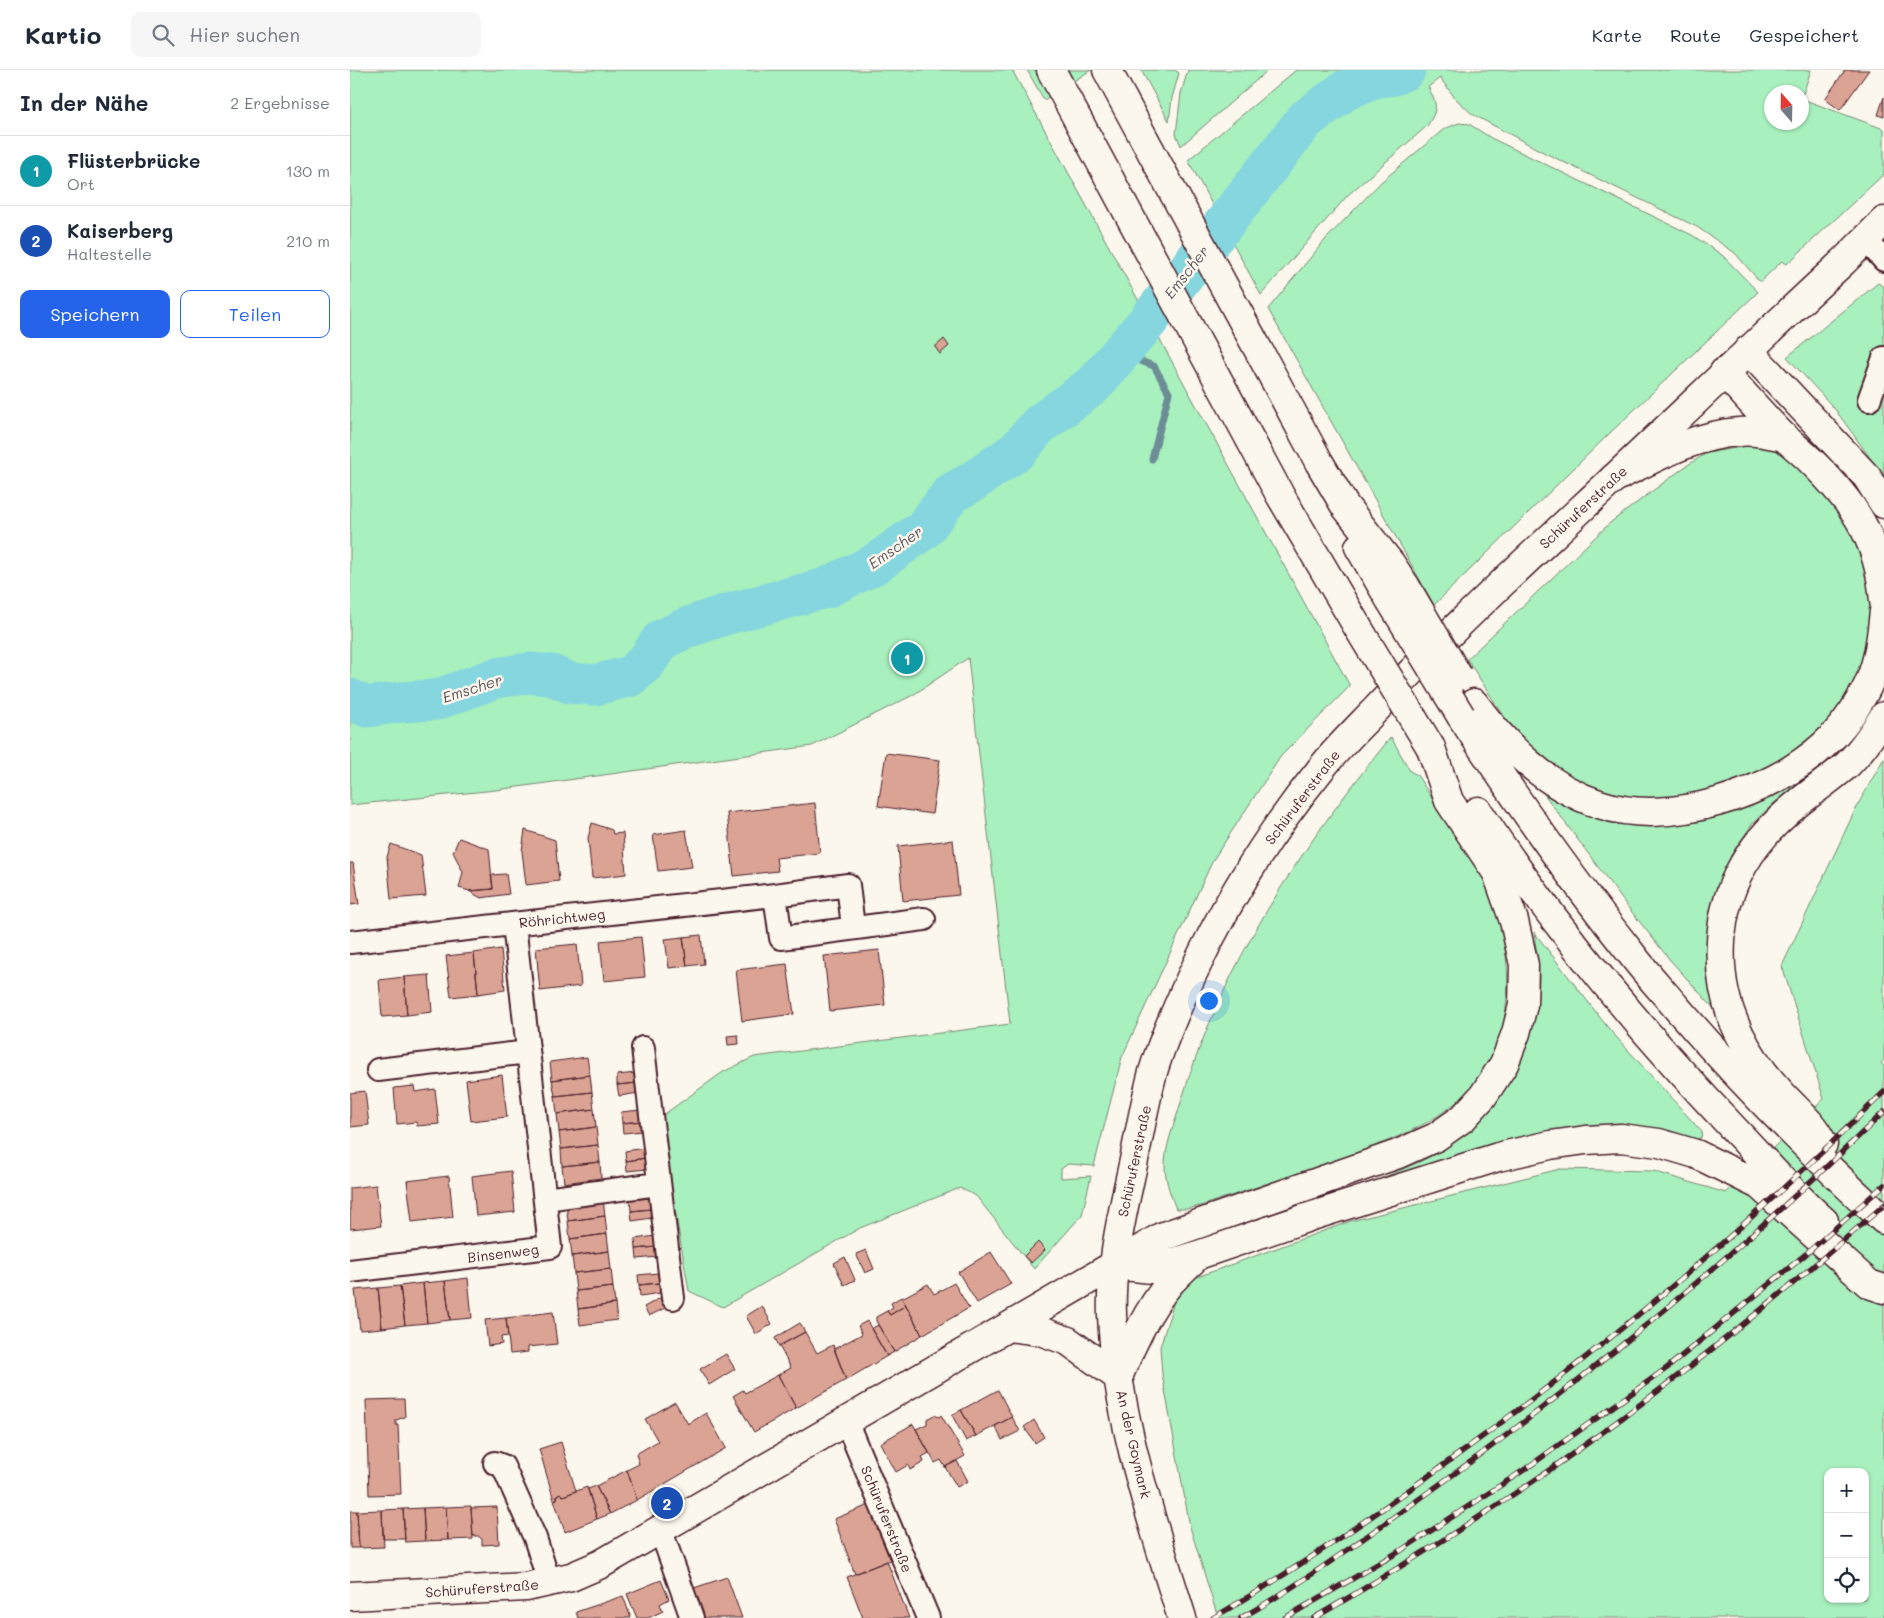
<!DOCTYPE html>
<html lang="de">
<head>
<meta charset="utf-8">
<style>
	:root { --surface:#fff; --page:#f6f6f7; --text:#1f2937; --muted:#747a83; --line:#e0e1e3; --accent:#2563eb }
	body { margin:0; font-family:Mali,sans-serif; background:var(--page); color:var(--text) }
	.controls { position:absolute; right:15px; bottom:15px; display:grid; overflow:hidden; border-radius:10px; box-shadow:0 1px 4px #0004 }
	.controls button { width:45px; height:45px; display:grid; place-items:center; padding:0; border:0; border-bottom:1px solid var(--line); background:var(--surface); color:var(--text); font:25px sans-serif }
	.compass { position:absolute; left:1414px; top:15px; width:45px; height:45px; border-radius:50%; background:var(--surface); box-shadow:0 1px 4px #0004; rotate:340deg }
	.you { position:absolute; left:858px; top:930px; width:18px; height:18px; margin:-12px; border:4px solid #fff; border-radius:50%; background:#1a73e8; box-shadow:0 0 0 8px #1a73e833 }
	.badge { display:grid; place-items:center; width:32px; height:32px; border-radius:50%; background:var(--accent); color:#fff; font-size:16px; font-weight:700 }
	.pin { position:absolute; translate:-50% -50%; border:2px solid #fff; box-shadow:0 1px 5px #0006 }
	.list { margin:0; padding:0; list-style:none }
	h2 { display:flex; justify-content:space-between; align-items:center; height:65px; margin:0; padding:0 20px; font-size:21px }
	h2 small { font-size:16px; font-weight:400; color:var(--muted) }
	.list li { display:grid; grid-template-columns:32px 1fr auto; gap:15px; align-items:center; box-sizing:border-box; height:70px; padding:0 20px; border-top:1px solid var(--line) }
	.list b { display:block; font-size:19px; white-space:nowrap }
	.list p { margin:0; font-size:16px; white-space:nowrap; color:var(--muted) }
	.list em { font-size:16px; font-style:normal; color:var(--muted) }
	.actions { display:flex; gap:10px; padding:15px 20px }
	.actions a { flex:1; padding:11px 0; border:1px solid var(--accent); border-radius:10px; text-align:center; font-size:18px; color:var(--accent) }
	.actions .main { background:var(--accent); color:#fff }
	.icon { flex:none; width:28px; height:28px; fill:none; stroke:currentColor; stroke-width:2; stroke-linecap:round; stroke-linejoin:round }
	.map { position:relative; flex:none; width:1534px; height:1548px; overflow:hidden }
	header { display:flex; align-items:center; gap:30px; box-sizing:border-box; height:70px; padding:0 25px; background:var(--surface); border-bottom:1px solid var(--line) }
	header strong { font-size:24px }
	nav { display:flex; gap:28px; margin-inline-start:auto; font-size:18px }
	.search { width:350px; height:45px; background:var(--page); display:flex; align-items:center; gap:12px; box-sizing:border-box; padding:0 18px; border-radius:10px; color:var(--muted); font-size:19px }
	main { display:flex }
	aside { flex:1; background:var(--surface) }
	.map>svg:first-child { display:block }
	.green { fill:#a8f0be; stroke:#798874; fill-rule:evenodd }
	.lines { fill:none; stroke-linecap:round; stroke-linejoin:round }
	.stream { stroke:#6d8d96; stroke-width:7 }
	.river { stroke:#85d6de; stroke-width:41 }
	.building { fill:#dba394; stroke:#4a1f2b }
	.minor-casing { stroke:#4a1f2b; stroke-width:26 }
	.major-casing { stroke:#4a1f2b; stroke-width:31 }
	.highway-casing { stroke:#4a1f2b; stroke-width:31 }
	.minor { stroke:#fbf7ec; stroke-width:22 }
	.major { stroke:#fbf7ec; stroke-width:28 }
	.highway { stroke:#fbf7ec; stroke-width:28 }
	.rail-casing { stroke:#4a1f2b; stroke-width:5.5 }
	.rail { stroke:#fbf7ec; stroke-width:4; stroke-dasharray:11; stroke-linecap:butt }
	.highway-bridge-casing { stroke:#4a1f2b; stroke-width:31; stroke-linecap:butt }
	.highway-bridge { stroke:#fbf7ec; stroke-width:28 }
	.labels { text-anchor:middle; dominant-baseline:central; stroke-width:5; stroke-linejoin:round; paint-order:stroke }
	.street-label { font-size:14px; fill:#4a1f2b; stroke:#fbf7ec }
	.water-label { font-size:15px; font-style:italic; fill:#5c5661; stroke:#fbf7ec }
</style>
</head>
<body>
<header>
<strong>Kartio</strong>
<div class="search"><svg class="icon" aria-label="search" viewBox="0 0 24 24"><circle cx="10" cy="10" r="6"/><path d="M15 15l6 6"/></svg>Hier suchen</div>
<nav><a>Karte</a><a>Route</a><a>Gespeichert</a></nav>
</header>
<main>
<aside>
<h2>In der Nähe<small>2 Ergebnisse</small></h2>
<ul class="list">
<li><span class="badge" style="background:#0f9aa8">1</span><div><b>Flüsterbrücke</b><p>Ort</p></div><em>130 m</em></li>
<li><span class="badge" style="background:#1a4fb4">2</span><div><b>Kaiserberg</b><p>Haltestelle</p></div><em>210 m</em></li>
</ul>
<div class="actions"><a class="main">Speichern</a><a>Teilen</a></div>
</aside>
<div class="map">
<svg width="1534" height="1548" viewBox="0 0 1534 1548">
	<rect width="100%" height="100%" fill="#fbf7ec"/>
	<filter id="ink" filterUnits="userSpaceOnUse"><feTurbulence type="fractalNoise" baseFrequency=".02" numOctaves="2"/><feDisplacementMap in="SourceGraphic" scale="10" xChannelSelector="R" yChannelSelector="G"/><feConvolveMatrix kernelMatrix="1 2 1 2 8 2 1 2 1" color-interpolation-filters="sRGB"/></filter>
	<g filter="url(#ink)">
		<path class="green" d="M0 0H662L1000 616 931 686 863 790 772 987 744 1096 718 1094 711 1099V1108L741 1106 732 1145 684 1199 626 1126 610 1118 510 1158 373 1237 339 1221 309 1048 373 1002 404 987 660 954 618 588 563 625 462 676 146 720 0 735Z
			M677 0H741L694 30Z
			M791 0H825L829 3 822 28 819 51Z
			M838 0H918L831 76 826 64 831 23Z
			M946 0H1461L1452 27V22H1422V52H1452V29L1534 59V104L1437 194 1432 191 1410 212 1385 183 1347 157 1195 83 1122 44 1105 28 1090 8 1078 17C1088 35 1088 39 1077 56L998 125 911 225 838 90Z
			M1109 53 1119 54 1141 68 1342 165 1372 185 1408 222 1261 362 1084 535 918 239 975 170 1031 112 1094 59Z
			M1528 213 1534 217V407L1484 338 1437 287Z
			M1400 370 1424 376 1473 419 1509 471 1524 535 1515 595 1499 630 1476 657 1449 681 1409 704 1374 717 1335 726 1301 729 1265 727 1209 705 1169 670 1117 589 1261 452 1336 396 1357 383 1397 376Z
			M1041 667 1060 701 1067 705C1083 730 1099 754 1114 779 1122 791 1132 804 1138 817 1152 849 1160 894 1157 928 1148 1037 1064 1063 976 1093 934 1108 892 1122 850 1136L837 1139H826C821 1126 816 1113 815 1099 814 1077 825 1053 831 1032 872 895 951 777 1041 667Z
			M1534 688V990L1531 993 1534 996V1548H868L840 1457 812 1304 810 1277 823 1235 821 1230 839 1210 1001 1151 1210 1099 1303 1101 1376 1123 1474 1029 1432 896 1506 738ZM1478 1402H1515V1529H1478Z
			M1454 709 1424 733 1403 753 1381 785 1364 834 1357 871 1360 910 1367 942 1320 890 1277 836 1191 720C1208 730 1226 742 1245 748 1300 763 1361 752 1413 731 1427 725 1440 716 1454 709Z
			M1184 862 1259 959 1352 1062 1351 1068 1346 1069 1285 1055 1247 1056 1199 1061 1145 1073 1030 1109C1052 1099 1075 1091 1095 1078 1155 1040 1190 974 1189 904 1189 890 1185 876 1184 862Z"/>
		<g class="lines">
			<path class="stream" d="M771 284 804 296 819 323 802 389"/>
			<path class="river" d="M0 629 17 637 51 632 86 630 146 608 179 603 201 605 220 613 245 615 281 606 297 591 311 570 336 558 374 545 476 518 525 494 573 460 602 423 622 412 667 381 689 355 743 315 798 251 955 50 994 21 1023 8 1044 5 1055 0"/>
		</g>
		<path class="building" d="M1495 0H1519L1490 40 1475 29Z
			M1534 27V47L1528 45Z
			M594 269 599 276 590 284 585 277Z
			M536 683 590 690 582 744 528 736Z
			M465 733 470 783 426 788 428 801 384 806 377 743Z
			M242 753 262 760 263 764 273 763 276 804 242 808 238 768Z
			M175 760 205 770 209 811 176 815 172 781Z
			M336 760 342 797 308 801 303 765Z
			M109 768 139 779 143 819 119 821 109 818 113 802 103 782Z
			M603 770 609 825 553 831 548 776Z
			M41 774 71 785 76 826 41 829 37 787Z
			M0 793H3L9 834 0 835Z
			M156 804 159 824 131 828 119 821 143 819 141 805Z
			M351 865 354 894 337 896 333 867Z
			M291 867 295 907 254 911 250 871Z
			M333 867 337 896 319 898 315 869Z
			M227 874 231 916 190 921 186 878Z
			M151 879 155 920 128 924 124 883Z
			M529 880 535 935 480 941 474 886Z
			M124 883 128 924 101 927 96 886Z
			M437 894 444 944 392 951 386 900Z
			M79 905 82 942 57 945 54 907Z
			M54 907 57 945 32 947 29 910Z
			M388 965 389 974 378 975 377 966Z
			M237 987 240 1005 202 1010 200 992Z
			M287 1003 288 1013 267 1015V1005Z
			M152 1005 157 1047 121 1051 116 1010Z
			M240 1005 242 1022 205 1026 202 1010Z
			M288 1013 289 1023 269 1026 267 1015Z
			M64 1016 65 1022 85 1019 89 1054 67 1056 66 1052 47 1054 44 1018Z
			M15 1021 19 1055 0 1057V1023Z
			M242 1022 244 1039 207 1044 205 1026Z
			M244 1039 246 1057 209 1062 207 1044Z
			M291 1040 292 1051 272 1053 271 1042Z
			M292 1051 293 1061 273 1063 272 1053Z
			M246 1057 248 1075 211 1079 209 1062Z
			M248 1075 250 1092 212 1096 211 1079Z
			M295 1078 296 1088 276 1091 275 1081Z
			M296 1088 297 1099 277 1101 276 1091Z
			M250 1092 251 1108 214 1113 212 1096Z
			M161 1101 165 1142 126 1146 122 1106Z
			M99 1106 103 1147 62 1152 57 1111Z
			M26 1115 31 1156 0 1159V1118Z
			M300 1128 301 1139 281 1141 280 1130Z
			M253 1129 255 1146 218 1151 216 1134Z
			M301 1139 302 1148 282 1151 281 1141Z
			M255 1146 257 1164 220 1169 218 1151Z
			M257 1164 259 1181 222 1186 220 1169Z
			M305 1166 306 1177 286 1179 285 1169Z
			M688 1172 695 1180 681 1193 674 1186Z
			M306 1177 307 1187 287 1189 286 1179Z
			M516 1180 524 1199 515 1203 506 1184Z
			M259 1181 261 1199 224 1203 222 1186Z
			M641 1182 661 1214 627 1233 608 1202Z
			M495 1187 505 1210 494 1215 484 1193Z
			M261 1199 263 1217 226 1221 224 1203Z
			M308 1203 309 1213 289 1215 288 1205Z
			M118 1208 122 1248 100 1250 95 1211Z
			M95 1211 100 1250 77 1253 73 1213Z
			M73 1213 77 1253 55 1255 50 1216Z
			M309 1213 310 1223 290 1226 289 1215Z
			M604 1213 619 1238 572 1265 552 1228 578 1214 584 1224Z
			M50 1216 55 1255 32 1258 28 1218Z
			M263 1217 265 1234 228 1239 226 1221Z
			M28 1218 32 1258 10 1260 5 1220Z
			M312 1227 317 1237 299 1246 294 1237Z
			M551 1227 556 1235 540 1245 537 1241 543 1237 541 1233Z
			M265 1234 267 1250 230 1255 228 1239Z
			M556 1235 572 1265 544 1282 526 1251V1247L537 1241 540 1245Z
			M412 1236 422 1254 406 1264 396 1246Z
			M203 1242 207 1274 178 1277V1282L160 1284 156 1248Z
			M156 1248 158 1266 151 1267 152 1274 138 1276 135 1250Z
			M517 1251 537 1286 496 1310 484 1279 512 1264 508 1256Z
			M450 1253 455 1262 429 1276 425 1268Z
			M528 1255 544 1282 537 1286 521 1259Z
			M455 1262 467 1283 483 1275 496 1310 446 1338 428 1305 441 1298 429 1276Z
			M376 1284 385 1299 359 1315 350 1299Z
			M428 1305 446 1338 404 1362 383 1326 393 1320 395 1323Z
			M648 1320 662 1347 626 1366 611 1340Z
			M54 1329 55 1347 46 1350V1355H48L51 1424 19 1425 16 1330Z
			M325 1332 338 1354 356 1343 376 1378 287 1430 277 1400 289 1394 286 1384 308 1371 295 1349Z
			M611 1340 626 1366 616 1371 602 1345Z
			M584 1345 589 1347 591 1345 615 1386 595 1397 591 1390 585 1393 566 1359 577 1354V1349Z
			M662 1347 670 1361 652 1370 645 1356Z
			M684 1350 694 1367 685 1373 674 1357Z
			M563 1354 579 1383 572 1387 574 1392 560 1400 558 1395 546 1402 530 1373Z
			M211 1372 226 1421 213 1426 210 1423 207 1425V1429L204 1430 189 1379Z
			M607 1391 618 1411 607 1417 595 1397Z
			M277 1400 287 1430 260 1444 246 1416Z
			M246 1416 260 1444 247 1449 238 1419Z
			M237 1417 247 1449 215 1462 204 1430 207 1429V1425L210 1423 213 1426Z
			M519 1435 540 1490 505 1504 484 1449Z
			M121 1436 123 1469 98 1470 96 1437Z
			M96 1437 98 1470 75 1471 73 1438Z
			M147 1437 149 1474 132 1475V1469L128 1466H123L121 1438Z
			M73 1438 75 1471 55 1472 53 1439Z
			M53 1439 55 1469H33L32 1440Z
			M32 1440 34 1477 9 1478 7 1441Z
			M0 1441H7L9 1478H0Z
			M537 1491 559 1548H513L497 1507Z
			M377 1507 392 1548H351L341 1519Z
			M311 1510 319 1529 310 1534 313 1541 298 1548H287L277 1524Z
			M273 1526 281 1548H228L226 1542Z"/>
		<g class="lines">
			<defs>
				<path id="minor" d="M1516 170 1534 190
					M1519 330 1534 288
					M503 857 498 815 425 825 431 868 574 849
					M0 872 425 825
					M293 978 323 1228
					M28 1000 178 982
					M195 1129 308 1114
					M0 1201 200 1177 164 854
					M496 1351 578 1548
					M145 1393 153 1396 185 1468 199 1512
					M311 1461 342 1548"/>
				<path id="major" d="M658 1257 690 1261 718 1271 768 1307
					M0 1526 176 1517 221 1507 251 1494 764 1195
					M832 1548C802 1452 766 1345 762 1245 760 1192 773 1141 784 1090 790 1061 795 1031 803 1002 813 968 828 935 843 903 878 828 922 759 974 695 991 674 1011 655 1030 635 1093 567 1162 504 1230 440 1318 358 1404 274 1493 192L1534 151"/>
				<path id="highway" d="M701 0 930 425 1007 556
					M757 0 969 392 995 436 1041 494 1056 517
					M1398 280 1517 407 1534 434
					M1374 302C1394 324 1413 346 1434 367 1443 375 1453 383 1462 392 1505 434 1529 470 1534 531
					M1264 408C1303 389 1344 365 1389 362 1404 360 1420 364 1434 367
					M1009 477 1040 530
					M1124 633C1156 676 1196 717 1249 734 1319 758 1420 724 1474 675 1489 662 1503 643 1513 625 1528 599 1531 570 1534 541
					M1111 646C1164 727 1219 806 1280 882 1294 901 1311 919 1326 937 1391 1012 1461 1083 1534 1150
					M1128 741C1202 854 1291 961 1384 1059 1413 1089 1442 1123 1474 1151
					M1473 1074C1464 1054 1448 1041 1433 1025 1415 1006 1400 986 1389 963 1375 935 1369 903 1371 871 1374 813 1403 770 1447 734 1464 720 1482 708 1498 694 1512 680 1524 662 1534 646
					M764 1195 802 1199 848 1185 959 1147 1148 1087 1200 1075 1236 1070 1271 1068 1309 1073 1346 1084 1409 1115 1519 1214 1534 1219
					M764 1195 811 1167 1048 1084 1086 1067 1113 1048 1133 1026 1154 994 1166 963 1173 935 1174 895 1164 851 1147 803 1099 731 1081 678
					M768 1307C782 1275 797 1240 820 1213 828 1204 837 1196 845 1188"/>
			</defs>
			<use href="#minor" class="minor-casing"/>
			<use href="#major" class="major-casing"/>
			<use href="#highway" class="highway-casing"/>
			<use href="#minor" class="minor"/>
			<use href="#major" class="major"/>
			<use href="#highway" class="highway"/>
			<defs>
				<path id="rail" d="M863 1548C945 1500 1023 1447 1099 1391 1253 1280 1399 1156 1534 1022
					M891 1548C957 1511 1018 1465 1079 1422 1240 1307 1392 1180 1534 1042
					M935 1548 1050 1481 1174 1400 1317 1298 1456 1184 1534 1115
					M964 1548C1038 1505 1111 1460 1182 1412 1305 1328 1422 1234 1534 1135"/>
			</defs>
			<use href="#rail" class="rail-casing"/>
			<use href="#rail" class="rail"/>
			<defs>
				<path id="highway-bridge" d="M1056 517 1108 606
					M1040 530 1111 646
					M1007 556 1081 678"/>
			</defs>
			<use href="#highway-bridge" class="highway-bridge-casing"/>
			<use href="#highway-bridge" class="highway-bridge"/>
		</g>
	</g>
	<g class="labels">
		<g class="street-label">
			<text transform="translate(1233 437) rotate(-43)">Schüruferstraße</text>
			<text transform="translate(952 727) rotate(-53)">Schüruferstraße</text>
			<text transform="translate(212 848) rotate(-6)">Röhrichtweg</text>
			<text transform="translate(784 1091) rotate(-78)">Schüruferstraße</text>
			<text transform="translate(153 1183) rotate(-7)">Binsenweg</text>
			<text transform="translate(784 1374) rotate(77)">An der Goymark</text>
			<text transform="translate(537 1449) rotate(68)">Schüruferstraße</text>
			<text transform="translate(132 1518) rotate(-4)">Schüruferstraße</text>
		</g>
		<g class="water-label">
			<text transform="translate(836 202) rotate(-52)">Emscher</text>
			<text transform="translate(545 477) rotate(-35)">Emscher</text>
			<text transform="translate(122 618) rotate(-18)">Emscher</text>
		</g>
	</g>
</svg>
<div class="controls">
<button>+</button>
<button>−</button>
<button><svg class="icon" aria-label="locate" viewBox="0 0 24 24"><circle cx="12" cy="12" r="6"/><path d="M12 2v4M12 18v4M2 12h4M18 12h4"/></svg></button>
</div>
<svg class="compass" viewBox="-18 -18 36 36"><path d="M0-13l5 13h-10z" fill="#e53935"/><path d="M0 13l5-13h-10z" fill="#747a83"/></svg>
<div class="you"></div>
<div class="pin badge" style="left:557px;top:588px;background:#0f9aa8">1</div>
<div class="pin badge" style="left:317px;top:1433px;background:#1a4fb4">2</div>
</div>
</main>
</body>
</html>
